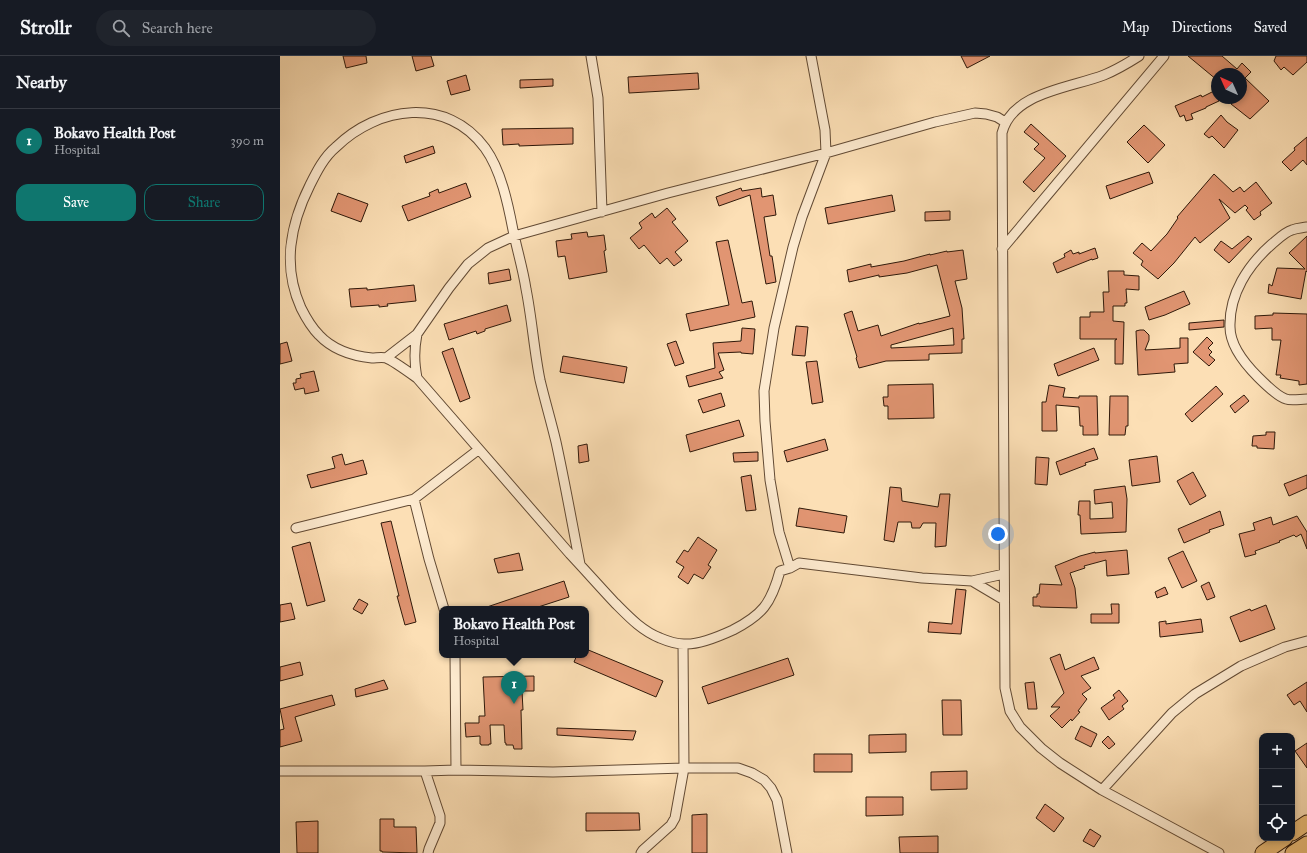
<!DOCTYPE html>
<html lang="en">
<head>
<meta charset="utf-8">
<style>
	:root { --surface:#171b24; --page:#20242c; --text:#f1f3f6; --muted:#9ea1a6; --line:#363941; --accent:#0f766e }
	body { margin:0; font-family:"IM FELL Great Primer",serif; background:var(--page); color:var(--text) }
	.controls { position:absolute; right:12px; bottom:12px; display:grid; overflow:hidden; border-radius:8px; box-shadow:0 2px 6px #0003 }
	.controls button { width:36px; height:36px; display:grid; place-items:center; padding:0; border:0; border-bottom:1px solid var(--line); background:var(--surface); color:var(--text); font:20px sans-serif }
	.compass { position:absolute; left:931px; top:12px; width:36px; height:36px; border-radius:50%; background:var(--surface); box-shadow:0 2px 6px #0003; rotate:315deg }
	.you { position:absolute; left:718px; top:478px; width:14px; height:14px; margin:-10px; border:3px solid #fff; border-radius:50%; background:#1a73e8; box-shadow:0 0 0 6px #1a73e833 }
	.badge { display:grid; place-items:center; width:26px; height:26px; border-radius:50%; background:var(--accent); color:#fff; font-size:13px; font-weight:700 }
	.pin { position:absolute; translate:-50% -33px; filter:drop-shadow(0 1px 2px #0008) }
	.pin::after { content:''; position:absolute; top:21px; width:14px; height:12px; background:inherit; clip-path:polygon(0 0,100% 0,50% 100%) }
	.popup { position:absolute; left:159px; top:550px; width:150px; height:52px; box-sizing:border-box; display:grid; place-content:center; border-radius:8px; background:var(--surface); filter:drop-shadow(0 1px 3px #0005); font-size:13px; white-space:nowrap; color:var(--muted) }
	.popup b { font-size:15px; color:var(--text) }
	.popup::after { content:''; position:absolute; left:50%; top:100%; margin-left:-8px; border:8px solid transparent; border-top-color:var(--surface) }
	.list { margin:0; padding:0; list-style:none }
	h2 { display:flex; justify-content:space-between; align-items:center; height:52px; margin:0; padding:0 16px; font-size:17px }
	h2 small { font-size:13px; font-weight:400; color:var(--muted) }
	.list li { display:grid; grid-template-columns:26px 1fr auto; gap:12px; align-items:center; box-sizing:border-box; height:64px; padding:0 16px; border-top:1px solid var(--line) }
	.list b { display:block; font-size:15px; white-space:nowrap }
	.list p { margin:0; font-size:13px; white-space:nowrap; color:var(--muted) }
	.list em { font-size:13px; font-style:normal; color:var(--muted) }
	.actions { display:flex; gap:8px; padding:12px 16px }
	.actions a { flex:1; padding:9px 0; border:1px solid var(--accent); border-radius:12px; text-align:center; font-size:14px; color:var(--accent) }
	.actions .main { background:var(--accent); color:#fff }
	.icon { flex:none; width:22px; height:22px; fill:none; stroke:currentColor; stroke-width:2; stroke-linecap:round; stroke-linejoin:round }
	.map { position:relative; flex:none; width:1027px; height:797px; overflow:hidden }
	header { display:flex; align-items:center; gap:24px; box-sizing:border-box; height:56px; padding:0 20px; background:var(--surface); border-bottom:1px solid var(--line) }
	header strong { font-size:19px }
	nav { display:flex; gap:22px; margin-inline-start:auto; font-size:14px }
	.search { width:280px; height:36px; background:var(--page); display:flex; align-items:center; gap:10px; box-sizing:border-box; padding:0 14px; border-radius:22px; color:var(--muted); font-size:15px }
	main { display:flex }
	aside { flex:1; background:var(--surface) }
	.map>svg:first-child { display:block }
	.building { fill:#e19572; stroke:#2e1809; fill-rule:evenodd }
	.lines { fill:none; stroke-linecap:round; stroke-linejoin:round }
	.minor-casing { stroke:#624a34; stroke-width:11 }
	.trunk-casing { stroke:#2e1809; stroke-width:17 }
	.minor { stroke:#fdeacf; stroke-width:9 }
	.trunk { stroke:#eec07a; stroke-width:15 }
</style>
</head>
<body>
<header>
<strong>Strollr</strong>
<div class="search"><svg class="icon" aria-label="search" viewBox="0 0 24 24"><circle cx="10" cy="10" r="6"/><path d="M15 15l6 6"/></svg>Search here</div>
<nav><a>Map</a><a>Directions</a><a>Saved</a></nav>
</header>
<main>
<aside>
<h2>Nearby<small></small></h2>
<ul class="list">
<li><span class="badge">1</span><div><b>Bokavo Health Post</b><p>Hospital</p></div><em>390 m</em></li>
</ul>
<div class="actions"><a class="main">Save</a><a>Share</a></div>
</aside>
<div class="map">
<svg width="1027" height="797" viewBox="0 0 1027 797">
	<rect width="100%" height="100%" fill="#fcdfb5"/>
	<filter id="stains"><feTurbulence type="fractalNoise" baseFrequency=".005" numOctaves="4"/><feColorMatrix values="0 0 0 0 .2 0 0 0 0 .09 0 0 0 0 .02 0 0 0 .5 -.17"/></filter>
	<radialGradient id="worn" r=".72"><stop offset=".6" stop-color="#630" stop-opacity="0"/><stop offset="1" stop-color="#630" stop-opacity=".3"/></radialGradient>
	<path class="building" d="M63 0H86L87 7 66 12Z
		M132 0H151L154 10 136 15Z
		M681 0H710L687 12Z
		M908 0H942L957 13 962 7 971 16 965 22 989 45 970 63 951 48 956 42H961V36L964 32 961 34V18H937V24Z
		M996 0H1027V6L1013 19 1004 11 1001 14 994 5Z
		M418 17 419 33 349 37 348 21Z
		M186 19 190 34 171 39 167 25Z
		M273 23V30L240 32V24Z
		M934 35 939 45 926 51V52L911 58 913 63 906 65 904 59 900 61 895 50 921 39 922 41Z
		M941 59 947 66 958 74 944 92 932 80 929 82 924 78Z
		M751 68 786 100 754 136 743 126 765 102 754 93 759 88 744 76Z
		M864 69 885 89 868 107 847 86Z
		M293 72V88L239 90V88L223 89 222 73Z
		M1027 81V109L1023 104 1011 115 1002 106 1015 94 1014 92Z
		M153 90 155 97 126 107 124 100Z
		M869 116 873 127 830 143 826 130Z
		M934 118 953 136 960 131 964 136 976 126 992 147 980 156 981 159 974 164 966 154 968 152 965 149 955 157 939 143 950 162 920 187 915 181 894 207 878 223 861 209 863 205 853 197 862 187 871 195 887 178 898 162 897 161Z
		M186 127 191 141 128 165 122 150 150 140 149 137 158 133 159 137Z
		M461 132 462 135 481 132 482 141 493 139 496 159 484 161 490 200H492L496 226 486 228 470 139 439 150 436 141Z
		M58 137 88 148 81 166 51 155Z
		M612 139 615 155 548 168 545 152Z
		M387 152 396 163 392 166 408 185 395 196 402 204 394 210 387 202 380 208 364 189 359 193 350 182 362 172 359 167 372 157 375 162Z
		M670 155V164L645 165V156Z
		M307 176 308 181 324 179 326 194 324 195 327 216 289 223 285 200 278 201 276 185 292 183 291 178Z
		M968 180 972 183 949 207 934 194 941 185 952 193Z
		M1027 180V216L1026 215 1021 243 988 237 989 228 992 230 997 212 1025 213 1009 197Z
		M448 184 462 247 472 245 475 261 410 275 406 258 449 249 436 186Z
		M815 192 818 202 812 204V203L777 217 773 207 785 201 784 198 791 194 793 198 799 196V198Z
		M683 194 687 223 675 225 682 252 684 283H682V297L649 298V304L606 305 579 312 576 302 577 301 564 258 572 255 578 275 598 269 601 280 639 267V268L670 260 657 209 627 217 599 221V219L569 226 567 214 591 208V211L624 205 650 198V199L667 195V196ZM673 272 674 289 611 292V289Z
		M229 213 231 224 209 228 208 217Z
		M828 215H844V219L859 220V234L846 233 847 247H845V250H833V265L844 266 843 308H835V284L837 283H800V261H810V256H824L823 236H829Z
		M134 229 136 245 107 248 108 250 99 251V249L71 251 69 233 87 232V234Z
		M904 235 910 248 885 259 869 264 865 251Z
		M227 249 231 265 205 273V275L197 278 196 275 169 284 164 268Z
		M993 257 1027 258V328L1019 329V325L1000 322 1001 319H996L1001 284H992V272L975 273V260L993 259Z
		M944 264V271L909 274V267Z
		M516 270 528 271 525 300 512 299Z
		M462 272 475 273 473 298 461 297V296L438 297 444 314 439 316 443 322 409 331 406 320 435 312 433 287 461 285Z
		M860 274H864L869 279V284L865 294 900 292V282H908V307L894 308 895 316 858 319 856 275Z
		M927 281 933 287 928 292 932 296 929 299 935 304 929 310 913 296Z
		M396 285 404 307 395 310 387 288Z
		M7 286 12 305 0 308V288Z
		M173 292 190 342 180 346 162 296Z
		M814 292 819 304 778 320 774 308Z
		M283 300 347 311 344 327 280 316Z
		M537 305 543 346 532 348 526 306Z
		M34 315 39 335 25 338 24 332 15 334 13 327H16V323L21 322 20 318Z
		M653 328 654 362 608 363V350H604L603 341H608V329Z
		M769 329 785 332 783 341 799 342V340H817L818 379H803V370H800L799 351 776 349 777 375H762V346H766Z
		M936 330 943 338 912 366 905 358Z
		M441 337 445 350 423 357 418 344Z
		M964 339 969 345 955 357 950 350Z
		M830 340H848V370H846L845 379H829Z
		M459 364 464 380 410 396 406 379Z
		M986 376H995L994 393 977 392V390H972L973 380 986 379Z
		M545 383 548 394 507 406 504 395Z
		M307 388 309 405 299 407 298 390Z
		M814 392 818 403 805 407 806 409 780 419 776 406Z
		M478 396V405L454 406 453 397Z
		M62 398 65 409 83 404 87 418 31 432 27 419 55 412 52 401Z
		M877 400 880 426 852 430 849 404Z
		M756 401 769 402 767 429 755 428Z
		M913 416 926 440 910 449 897 425Z
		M471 419 476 454 466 455 461 421Z
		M1027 419V432L1009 440 1004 428Z
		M845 430 847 443 846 476 801 478 800 459H798L799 445H810V463L833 462 832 446 815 448 814 434Z
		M610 431 621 432 622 445 658 451 660 438H670L666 490 655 491 656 467H643L640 472H632L631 466H618L614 486 604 484Z
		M519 452 567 460 564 477 516 470Z
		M940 455 944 469 929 474 930 476 904 487 898 473Z
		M1017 460 1027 476V493L1021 478 1016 481 1014 479 999 485 1000 486 975 495 976 498 965 501 959 478 975 474 973 467 991 461 993 469Z
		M111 465 136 566 125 569 117 540H119L101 467Z
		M418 481 437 494 428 509 431 511 423 523 414 518 408 528 398 521 404 511 396 506 404 494 408 496Z
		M30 486 45 545 27 550 12 491Z
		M847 494 849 518 827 520 826 504 804 510 805 512 790 517 795 532 797 552 760 551V550H753V541H757V538H759L760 528 782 529 775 510 800 500 815 496V497Z
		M903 495 917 525 902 532 888 502Z
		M239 497 243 514 218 517 214 503Z
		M284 525 289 541 252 553H204V552Z
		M929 526 935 541 927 544 921 530Z
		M885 531 888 538 877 542 875 536Z
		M676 533 686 534 681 578 648 576 649 566 672 568Z
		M79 543 88 548 82 558 73 553Z
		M11 547 15 563 0 566V549Z
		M831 548H839V567H811V558H832Z
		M986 549 995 573 960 586 950 561 970 553 971 555Z
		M921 563 923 576 880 581 879 566 886 565V568Z
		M306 593 383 625 376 641 294 606 297 599H306Z
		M780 598 785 614 814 601 819 613 801 620 811 632 802 638 807 643 798 655 800 656 792 665 791 663 782 672 770 660 780 651H771L784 637 770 602Z
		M508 602 514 619 428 648 422 631Z
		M20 606 23 619 0 625V611Z
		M254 620V635H242L243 654H241L242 693H234L233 689H226V687H225L224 669H210L211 688H209V689H201V688H200V680L186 681 185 667H199V660H205L203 621Z
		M104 624 108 633 76 641 75 633Z
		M754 626 757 653H748L745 627Z
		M1027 626V656L1020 645 1014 649 1007 639Z
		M839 634 848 645 842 650 844 653 829 664 821 652 835 642 833 639Z
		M52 639 55 649 15 661 22 685 0 691V674L4 673 0 653Z
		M662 644H681L682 679H663Z
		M801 670 817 678 811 691 795 683Z
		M277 672 356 675 353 684 277 679Z
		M626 678V696L589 697V679Z
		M828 680 835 688 829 693 822 686Z
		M1027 687V712L1015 695Z
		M534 698H572V716H534Z
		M687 715V733L651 734V716Z
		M586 741H623V759L586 760Z
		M765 748 784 762 774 776 756 762Z
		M306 757H359L360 774 306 775Z
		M427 758V797H412V759Z
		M100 763H114V771H136L137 797 102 796V795H100Z
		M38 765V797H17L16 766Z
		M810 773 821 780 814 791 803 785Z
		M658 780V797H620L619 781Z"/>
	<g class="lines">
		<defs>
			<path id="minor" d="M311 0 318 42 322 156
				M859 0C848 7 836 14 824 19 791 32 732 36 722 77L725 632 730 655 740 671 761 692 780 707 822 734 939 797
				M1027 171C1022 172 1017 172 1012 174 1005 176 998 183 992 188 968 209 949 238 950 271 950 290 965 308 978 321 984 327 998 341 1006 343 1011 345 1021 343 1027 343
				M722 193 884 0
				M137 278C134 294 134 305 137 322 188 381 239 440 290 498 305 514 320 531 335 547 349 561 362 575 380 582 387 585 396 588 404 588 417 589 440 580 453 574 482 559 491 548 500 515L510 512 499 476 490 424 485 365 484 335 494 272 513 191 522 161 546 97 545 74 531 0
				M106 302 137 278 169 232 188 208 208 192 234 180 388 137 546 97 655 66 695 57 706 58 717 61 725 66
				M137 322C130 317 112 304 106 302 102 301 96 302 92 302 72 300 53 294 39 279 31 271 26 262 21 252 2 210 10 169 30 129 37 115 44 101 56 91 98 50 167 40 205 92 221 114 228 148 233 174 237 194 243 213 246 233 252 263 254 294 260 324 265 345 271 365 276 386 285 427 292 467 300 508
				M134 443 149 503 164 553
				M16 472 134 443 198 394
				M510 512 519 507 642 522 692 525 724 518
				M692 525 724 544
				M175 599 176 714
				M0 715H145L176 714 273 716 404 712H458L472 717 484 724 491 732 497 744 507 797
				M145 715 160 760V767L149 793 148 797
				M822 734 892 657 915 638 961 610 1005 591 1027 585
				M361 797 363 794 391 769 395 762 404 712 403 588"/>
			<path id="trunk" d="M1012 777 1027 767
				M983 797 1005 782
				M1013 797 1027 788"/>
		</defs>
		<use href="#minor" class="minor-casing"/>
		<use href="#trunk" class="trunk-casing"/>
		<use href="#minor" class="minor"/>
		<use href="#trunk" class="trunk"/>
	</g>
	<rect width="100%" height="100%" filter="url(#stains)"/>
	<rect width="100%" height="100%" fill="url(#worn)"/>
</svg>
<div class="controls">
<button>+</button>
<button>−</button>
<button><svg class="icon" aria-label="locate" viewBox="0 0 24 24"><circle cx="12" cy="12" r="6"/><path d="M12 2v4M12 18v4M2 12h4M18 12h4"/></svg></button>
</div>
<svg class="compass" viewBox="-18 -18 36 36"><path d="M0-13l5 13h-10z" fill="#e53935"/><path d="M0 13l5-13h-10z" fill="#9ea1a6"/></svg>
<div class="you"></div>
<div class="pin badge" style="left:234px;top:648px">1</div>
<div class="popup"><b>Bokavo Health Post</b>Hospital</div>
</div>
</main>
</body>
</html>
